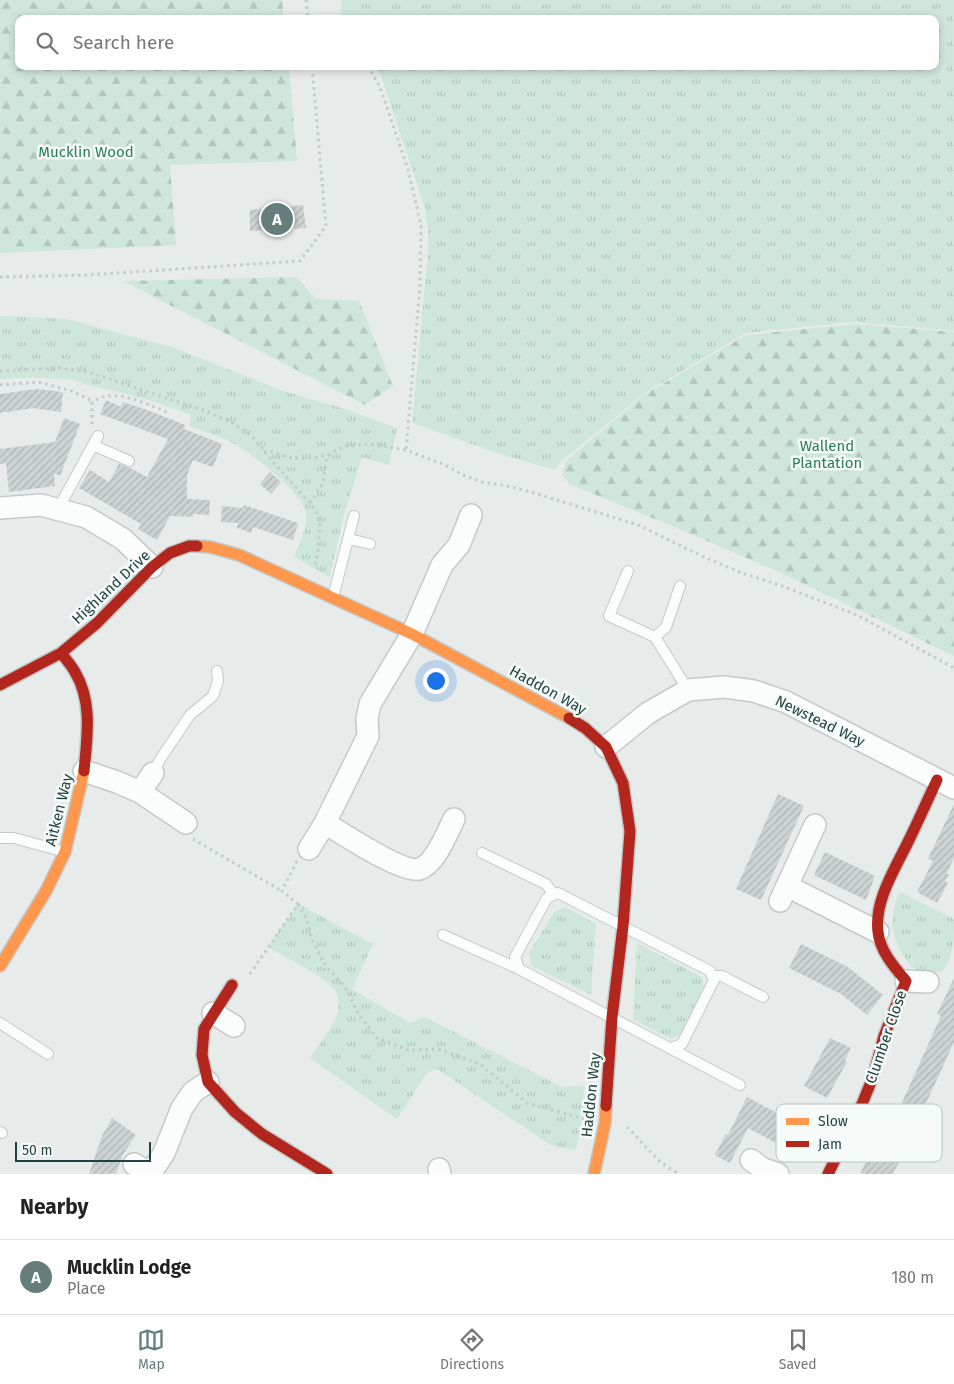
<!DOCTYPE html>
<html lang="en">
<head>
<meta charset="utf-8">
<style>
	:root { --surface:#fff; --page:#f6f6f6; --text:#222; --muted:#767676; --line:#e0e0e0; --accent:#667e7b }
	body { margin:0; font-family:"Fira Sans",sans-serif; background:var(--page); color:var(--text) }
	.scale { position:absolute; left:15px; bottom:12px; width:136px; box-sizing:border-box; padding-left:5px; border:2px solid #21433f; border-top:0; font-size:14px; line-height:18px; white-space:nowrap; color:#21433f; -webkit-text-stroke:4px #f6fbf9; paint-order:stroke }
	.you { position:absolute; left:435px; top:680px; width:18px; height:18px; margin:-12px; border:4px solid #fff; border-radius:50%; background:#1a73e8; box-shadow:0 0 0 8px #1a73e833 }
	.badge { display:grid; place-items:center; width:32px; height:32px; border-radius:50%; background:var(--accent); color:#fff; font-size:16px; font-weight:700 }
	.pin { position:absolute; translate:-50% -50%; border:2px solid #fff; box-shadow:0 1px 5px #0006 }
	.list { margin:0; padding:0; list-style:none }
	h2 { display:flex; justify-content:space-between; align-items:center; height:65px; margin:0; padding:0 20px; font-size:21px }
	h2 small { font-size:16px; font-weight:400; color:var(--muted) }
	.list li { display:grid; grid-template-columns:32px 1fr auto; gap:15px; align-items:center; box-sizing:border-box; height:75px; padding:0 20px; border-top:1px solid var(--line) }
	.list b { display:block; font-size:19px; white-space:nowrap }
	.list p { margin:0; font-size:16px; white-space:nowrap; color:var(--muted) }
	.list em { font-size:16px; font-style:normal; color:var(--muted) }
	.icon { flex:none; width:28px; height:28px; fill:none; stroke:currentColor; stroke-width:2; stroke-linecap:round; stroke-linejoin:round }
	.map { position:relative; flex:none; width:954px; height:1174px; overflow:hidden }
	.search { position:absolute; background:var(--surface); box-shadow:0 2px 8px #0003; left:15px; right:15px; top:15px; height:55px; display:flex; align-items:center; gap:12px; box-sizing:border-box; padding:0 18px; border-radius:10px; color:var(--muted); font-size:19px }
	.sheet { height:140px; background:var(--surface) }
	nav { display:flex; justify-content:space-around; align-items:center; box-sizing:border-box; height:70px; border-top:1px solid var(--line); background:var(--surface); font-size:14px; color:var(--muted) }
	nav a { display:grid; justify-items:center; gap:2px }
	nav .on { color:var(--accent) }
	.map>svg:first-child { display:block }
	.grass { fill:url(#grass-tufts) }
	.forest { fill:url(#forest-firs) }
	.building { fill:url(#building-hatch) }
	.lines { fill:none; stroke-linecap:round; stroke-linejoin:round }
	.lane-casing { stroke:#c4c9c8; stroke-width:12 }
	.street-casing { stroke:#c4c9c8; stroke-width:24 }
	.slow-casing { stroke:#c2cac9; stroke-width:14 }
	.jam-casing { stroke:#c2cac9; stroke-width:14 }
	.path { stroke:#c2cccb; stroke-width:3; stroke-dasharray:2.5 4; stroke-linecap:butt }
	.lane { stroke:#fbfcfc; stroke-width:10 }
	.street { stroke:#fbfcfc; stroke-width:21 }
	.slow { stroke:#ff974d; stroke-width:11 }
	.jam { stroke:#b3261e; stroke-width:11 }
	.labels { text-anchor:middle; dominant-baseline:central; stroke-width:5; stroke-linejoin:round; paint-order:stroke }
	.park-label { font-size:15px; fill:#277f56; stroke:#f6fbf9 }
	.street-label { font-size:15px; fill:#21433f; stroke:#f6fbf9 }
	.key { fill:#f6fbf9; stroke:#b6c4c1; stroke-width:1 }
	.key-label { font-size:14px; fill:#21433f }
</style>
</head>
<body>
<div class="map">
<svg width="954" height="1174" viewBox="0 0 954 1174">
	<defs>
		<pattern id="grass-tufts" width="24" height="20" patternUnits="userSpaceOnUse" patternTransform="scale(1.25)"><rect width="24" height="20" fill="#cfe6da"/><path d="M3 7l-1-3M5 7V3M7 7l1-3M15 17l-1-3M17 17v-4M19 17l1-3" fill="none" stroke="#b1c6bc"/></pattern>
		<pattern id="forest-firs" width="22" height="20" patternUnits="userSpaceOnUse" patternTransform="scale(1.25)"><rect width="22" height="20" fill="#cfe6da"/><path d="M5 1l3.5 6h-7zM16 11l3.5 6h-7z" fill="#b1c6bc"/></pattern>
		<pattern id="building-hatch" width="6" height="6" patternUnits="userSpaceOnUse" patternTransform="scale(1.25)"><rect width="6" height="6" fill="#cdd3d2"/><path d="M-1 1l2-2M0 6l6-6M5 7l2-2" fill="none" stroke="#b0b6b5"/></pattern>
	</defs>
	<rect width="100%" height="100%" fill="#e7eceb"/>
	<path class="grass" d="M341 0H954V331L853 322 746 333 645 393 563 460 555 470 500 454 412 423 428 253V228L425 208 381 76 375 66H935V19H341Z
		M0 316 67 319 172 347 283 391 345 409 397 428 389 465 362 457 344 514 330 577 294 557C299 543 310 524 305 509 299 490 247 449 229 441 216 435 202 431 189 426L191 415C158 402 126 393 91 386 85 385 79 381 73 380 49 377 24 378 0 379Z
		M900 892 954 919C954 939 954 960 941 972 933 972 925 973 917 970 910 967 908 962 904 956 889 933 889 917 900 892Z
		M298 904 373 944 352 989 410 1023 425 1017 562 1087 584 1086 582 1119 576 1150 552 1146 437 1069 427 1073 397 1119 310 1058C317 1047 334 1026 337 1015 339 1007 339 995 334 989 325 977 283 956 268 947Z
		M565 907 596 924 591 995 532 966 529 953 554 912Z
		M637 943 702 977 704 988 683 1034 670 1039 633 1019Z"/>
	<path class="forest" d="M0 0H282L284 19H19V66H289L297 161 170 165 176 245 0 253Z
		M297 277 316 299 359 301 393 386 365 405 123 281Z
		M854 324 954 332V656L779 572 677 528 569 484 562 475 566 461 644 395 746 335Z"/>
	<path class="building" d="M303 205 306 228 250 231V210Z
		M37 389 63 392 61 412 33 408 0 413V394Z
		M106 400 121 407 123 402 150 411 185 425 184 429 222 444 213 467 193 460 187 475V499L210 500 209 515 193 514V517L170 516 157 540 138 529 141 524 79 488 90 470 109 482 119 464 130 468 147 477 168 439 100 414Z
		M64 418 80 424 60 476 54 473 55 486 9 492 6 463 0 464V449L55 442Z
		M270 472 281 482 271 494 260 484Z
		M244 505 298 523 293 540 253 527 251 533 237 528 238 523 221 522 222 506 243 508Z
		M778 794 804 806 761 900 736 889Z
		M954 804V857L947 874 949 875 945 881 948 883 937 903 917 892 933 861 928 859Z
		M825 852 875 876 866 900 814 875Z
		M801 944 848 967 883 995 867 1015 841 994 789 968Z
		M954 978V1042L903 1154 893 1174H860L869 1154 877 1158 941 1016 937 1014Z
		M830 1038 851 1048 845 1060 847 1062 827 1098 804 1086Z
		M747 1097 823 1137 810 1161 748 1128 730 1163 715 1155 726 1134 728 1135Z
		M112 1118 136 1135 123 1154 116 1174H89L102 1136Z"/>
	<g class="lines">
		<defs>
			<path id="lane" d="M93 445 129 461
				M58 509 98 436
				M349 539 370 544
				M628 571 609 616 655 637 688 690
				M333 597 354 516
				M655 637 666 627 680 586
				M153 773 161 758 190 715 213 696 218 681 217 671
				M0 838H14L65 852
				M482 853 546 884 554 895
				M443 935 519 969
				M712 976H722L763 997
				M0 1023 48 1054
				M671 1048 682 1044 714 980 710 971 558 893 547 898 515 957 519 969 740 1085
				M0 1132 2 1133"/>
			<path id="street" d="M0 508 41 505 86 517 123 539 152 567
				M606 747 648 713 688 690 724 687 754 691 786 702 954 788
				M84 771 117 782 140 792 186 823
				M140 792 153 773
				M325 823C341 833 402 873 419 869 435 865 447 833 454 819
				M309 849 325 823 368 736 367 719 370 704 412 634 442 565 459 545 471 515
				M787 886 878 932
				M780 901 815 825
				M906 981 928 982
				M213 1013 234 1026
				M751 1160 763 1169 778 1174
				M134 1164 150 1174
				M439 1169 440 1174
				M150 1174 164 1153 182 1108 193 1092 208 1082"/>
			<path id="slow" d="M197 546 210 547 239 555 412 634 569 718
				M0 966 46 891 65 852 84 771
				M594 1174 605 1123 606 1106"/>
			<path id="jam" d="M61 653C66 659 71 665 75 672 93 702 87 738 84 771
				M0 685 61 653 97 623 152 567 170 553 189 546H197
				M569 718 585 728 606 747 623 783 630 831 623 926 612 1017 606 1106
				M232 985 204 1029 202 1055 208 1082 235 1112 262 1134 327 1174
				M828 1174 860 1109 873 1077 884 1036 906 981C894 967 880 951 878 932 874 901 895 869 908 842 918 822 927 801 937 780"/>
		</defs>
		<use href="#lane" class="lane-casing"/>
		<use href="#street" class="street-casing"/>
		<use href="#slow" class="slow-casing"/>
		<use href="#jam" class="jam-casing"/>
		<path class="path" d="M306 0 308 19
			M368 66 380 87 408 169 421 226 420 286 406 450
			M0 277 87 275 300 261 326 226 312 66
			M0 371 60 368 88 372 203 410 233 423 252 436 272 461 310 503 317 513 320 522 318 551 315 566
			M0 385 38 382 72 391 94 402
			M92 424V403C113 385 147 405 170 413
			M264 452C273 450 280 455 288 457 302 460 315 458 329 455
			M310 503 323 483 326 461 329 455 336 450 346 446 370 444 406 450 445 465 463 475 482 482 503 485 531 492 638 525 706 558 742 573 782 586 857 615 954 668
			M193 839 282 891
			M298 904 306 918 313 942 326 966 345 987 359 1015 377 1038 408 1050 438 1049 480 1064 527 1103 584 1119
			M250 974 298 904 282 891 297 861
			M627 1127C645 1144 657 1164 680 1174"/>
		<use href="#lane" class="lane"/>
		<use href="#street" class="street"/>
		<use href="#slow" class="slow"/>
		<use href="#jam" class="jam"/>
	</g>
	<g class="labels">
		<g class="park-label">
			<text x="86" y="152">Mucklin Wood</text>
			<text x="827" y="446">Wallend<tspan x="827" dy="17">Plantation</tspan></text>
		</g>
		<g class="street-label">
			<text transform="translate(111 587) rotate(-43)">Highland Drive</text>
			<text transform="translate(548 690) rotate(29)">Haddon Way</text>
			<text transform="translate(820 721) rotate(26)">Newstead Way</text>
			<text transform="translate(59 810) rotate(-76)">Aitken Way</text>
			<text transform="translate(886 1037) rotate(-71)">Clumber Close</text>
			<text transform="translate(591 1095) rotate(-84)">Haddon Way</text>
		</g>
	</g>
	<rect x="776" y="1104" width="166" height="58" rx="8" class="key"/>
	<rect x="786" y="1118" width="23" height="7" fill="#ff974d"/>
	<rect x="786" y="1141" width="23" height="6" fill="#b3261e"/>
	<g class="key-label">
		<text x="818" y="1126">Slow</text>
		<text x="818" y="1149">Jam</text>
	</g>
</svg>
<div class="scale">50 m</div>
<div class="you"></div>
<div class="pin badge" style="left:277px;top:219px">A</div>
<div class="search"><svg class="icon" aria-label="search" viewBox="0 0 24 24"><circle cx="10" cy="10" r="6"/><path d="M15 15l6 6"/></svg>Search here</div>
</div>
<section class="sheet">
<h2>Nearby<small></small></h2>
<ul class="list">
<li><span class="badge">A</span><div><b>Mucklin Lodge</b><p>Place</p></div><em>180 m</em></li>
</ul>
</section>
<nav>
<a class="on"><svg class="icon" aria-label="map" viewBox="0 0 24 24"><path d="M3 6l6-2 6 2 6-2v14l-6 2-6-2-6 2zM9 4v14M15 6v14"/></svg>Map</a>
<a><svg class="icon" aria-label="directions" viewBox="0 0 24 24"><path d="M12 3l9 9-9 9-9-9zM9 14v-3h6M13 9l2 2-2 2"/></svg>Directions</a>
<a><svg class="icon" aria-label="saved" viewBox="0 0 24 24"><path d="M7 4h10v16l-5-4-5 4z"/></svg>Saved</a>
</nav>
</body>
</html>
